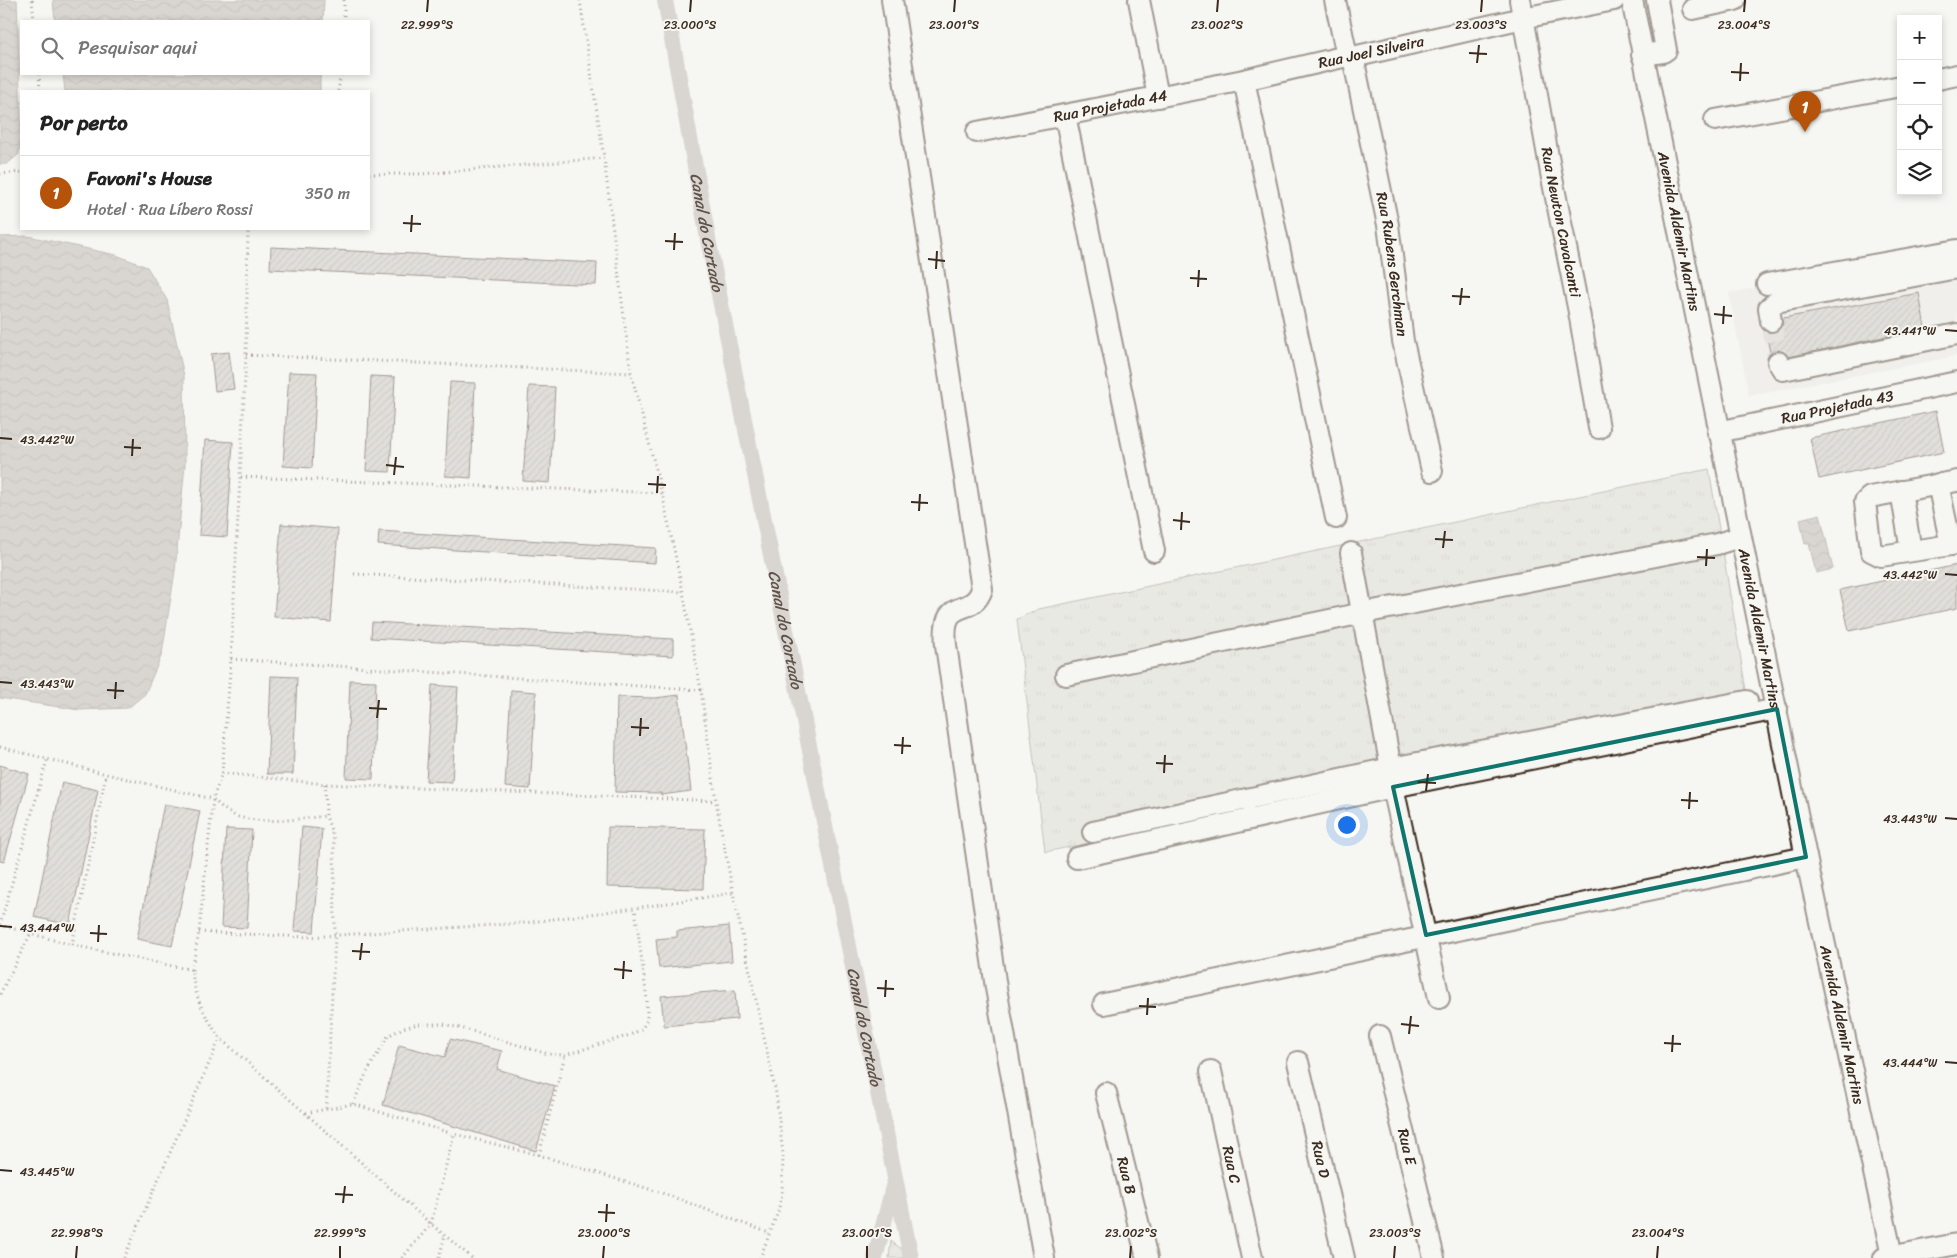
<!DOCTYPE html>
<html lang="pt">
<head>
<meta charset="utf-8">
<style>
	:root { --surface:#fff; --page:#f6f6f6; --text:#222; --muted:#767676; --line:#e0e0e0; --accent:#b45309 }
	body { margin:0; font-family:Sriracha,sans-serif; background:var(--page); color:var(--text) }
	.controls { position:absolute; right:15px; top:15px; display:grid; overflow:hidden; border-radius:0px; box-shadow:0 2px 8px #0003 }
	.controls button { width:45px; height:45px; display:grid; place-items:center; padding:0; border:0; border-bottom:1px solid var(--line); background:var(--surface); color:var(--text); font:25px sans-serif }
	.you { position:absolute; left:1346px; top:824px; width:18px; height:18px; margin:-12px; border:4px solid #fff; border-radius:50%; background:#1a73e8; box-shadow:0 0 0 8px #1a73e833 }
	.badge { display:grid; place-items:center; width:32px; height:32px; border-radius:50%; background:var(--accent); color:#fff; font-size:16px; font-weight:700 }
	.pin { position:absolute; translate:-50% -41px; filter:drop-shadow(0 1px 2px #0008) }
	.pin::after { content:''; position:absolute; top:26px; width:18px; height:15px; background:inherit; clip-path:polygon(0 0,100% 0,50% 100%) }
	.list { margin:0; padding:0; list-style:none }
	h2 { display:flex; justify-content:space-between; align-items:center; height:65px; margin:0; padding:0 20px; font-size:21px }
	h2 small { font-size:16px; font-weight:400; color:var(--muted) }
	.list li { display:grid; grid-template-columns:32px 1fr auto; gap:15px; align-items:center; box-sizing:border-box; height:75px; padding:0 20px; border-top:1px solid var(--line) }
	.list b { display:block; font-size:19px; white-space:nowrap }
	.list p { margin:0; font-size:16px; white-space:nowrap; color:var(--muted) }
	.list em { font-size:16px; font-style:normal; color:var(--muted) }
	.icon { flex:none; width:28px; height:28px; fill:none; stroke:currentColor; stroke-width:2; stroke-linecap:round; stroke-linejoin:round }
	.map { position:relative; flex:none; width:1957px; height:1258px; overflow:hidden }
	.search { position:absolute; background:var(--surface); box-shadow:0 2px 8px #0003; left:20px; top:20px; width:350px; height:55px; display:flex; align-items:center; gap:12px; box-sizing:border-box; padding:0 18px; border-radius:0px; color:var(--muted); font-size:19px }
	.panel { position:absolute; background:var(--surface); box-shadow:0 2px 8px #0003; left:20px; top:90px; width:350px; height:140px; border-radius:0px }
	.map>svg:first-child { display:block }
	.built { fill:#e8e7e2 }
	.grass { fill:url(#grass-tufts); stroke:#8a8278 }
	.water { fill:url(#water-waves); stroke:#857a71 }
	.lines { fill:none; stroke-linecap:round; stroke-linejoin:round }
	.canal { stroke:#b6b0a9; stroke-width:16 }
	.building { fill:url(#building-hatch); stroke:#3b2a1e }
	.minor-tunnel { stroke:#d1cdc8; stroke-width:20; stroke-dasharray:20 10; stroke-linecap:butt }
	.minor-casing { stroke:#3b2a1e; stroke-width:24 }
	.path { stroke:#3b2a1e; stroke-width:3; stroke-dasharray:1 4; stroke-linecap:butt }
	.minor { stroke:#f6f6f2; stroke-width:20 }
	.marked { fill:none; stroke:#0f766e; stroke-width:4; stroke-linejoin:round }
	.ticks { fill:none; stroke:#3b2a1e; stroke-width:2 }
	.labels { text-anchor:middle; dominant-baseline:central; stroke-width:4; stroke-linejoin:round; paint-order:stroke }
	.street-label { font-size:15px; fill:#3b2a1e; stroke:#f6f6f2 }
	.water-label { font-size:16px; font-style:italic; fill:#605248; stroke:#f6f6f2 }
	.ticks-label { font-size:12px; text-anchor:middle; fill:#3b2a1e; stroke:#f6f6f2; stroke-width:4; stroke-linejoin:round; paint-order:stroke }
</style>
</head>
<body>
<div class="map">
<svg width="1957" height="1258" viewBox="0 0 1957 1258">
	<defs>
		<pattern id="grass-tufts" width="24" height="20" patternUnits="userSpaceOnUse" patternTransform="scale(1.25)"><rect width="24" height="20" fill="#dad9d3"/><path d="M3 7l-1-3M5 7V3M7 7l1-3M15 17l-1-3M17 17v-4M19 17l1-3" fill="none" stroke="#bcbab5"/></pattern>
		<pattern id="water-waves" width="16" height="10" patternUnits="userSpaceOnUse" patternTransform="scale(1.25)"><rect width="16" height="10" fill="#b6b0a9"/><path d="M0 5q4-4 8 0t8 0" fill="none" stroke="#958f89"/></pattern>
		<pattern id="building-hatch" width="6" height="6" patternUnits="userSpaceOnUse" patternTransform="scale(1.25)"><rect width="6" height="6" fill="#c8c3be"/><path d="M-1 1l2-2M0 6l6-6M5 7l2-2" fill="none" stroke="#a49f9a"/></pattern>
	</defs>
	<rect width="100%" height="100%" fill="#f6f6f2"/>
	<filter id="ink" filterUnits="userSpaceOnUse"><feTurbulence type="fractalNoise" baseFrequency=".02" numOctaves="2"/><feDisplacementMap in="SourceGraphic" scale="10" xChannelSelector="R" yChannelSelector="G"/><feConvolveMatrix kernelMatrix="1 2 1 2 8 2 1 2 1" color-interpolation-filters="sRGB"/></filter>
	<g filter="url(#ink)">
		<path class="built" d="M1957 250V356L1749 396 1729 293Z"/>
		<path class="grass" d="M1709 469 1749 708 1045 852 1017 619 1039 609Z
			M891 1241 913 1258H889Z"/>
		<path class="water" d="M0 0H17L21 119 19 154 7 164H0Z
			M53 0H324L323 21H55Z
			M63 74H320V91H65Z
			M28 236 116 255 147 267 167 300 184 376 185 464 175 571 162 654 145 694 128 708 79 710 0 698V237Z
			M1820 514 1833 569 1816 573 1809 543 1805 544 1800 519Z"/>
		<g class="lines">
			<g class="canal">
				<path id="s1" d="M665 0 709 244 911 1258"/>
				<path d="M875 1258 894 1183"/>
			</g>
		</g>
		<path class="building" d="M271 247 597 263 596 285 270 269Z
			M1919 293 1925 328 1789 357 1784 352 1778 350 1770 353 1766 332 1773 333 1779 330 1782 325 1783 318Z
			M229 352 234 389 215 391 211 354Z
			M289 372 317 373 312 468 283 466Z
			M371 376 395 377 390 472 366 471Z
			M450 382 475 383 471 478 445 476Z
			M529 386 555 387 550 483 523 481Z
			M1936 411 1944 452 1819 479 1810 438Z
			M205 440 233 442 227 537 199 535Z
			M281 524 338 529 331 622 274 617Z
			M379 531 656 548 655 563 378 545Z
			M1957 565V608L1849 631 1840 590Z
			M372 622 673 639V656L371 638Z
			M271 676 297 677 293 774H267Z
			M350 680 376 681 373 779 346 778Z
			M432 685 458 687 452 782 426 781Z
			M511 690 536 692 530 789 505 787Z
			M679 695 691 791 661 795V793L615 792 617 697 655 698Z
			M0 765 29 774 4 862 0 861Z
			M62 782 98 790 70 925 34 917Z
			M164 804 200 811 172 946 137 939Z
			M302 827 322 829 314 932 294 931Z
			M608 827 705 829 703 889 607 887Z
			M226 829 252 830 247 928 221 927Z
			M729 926 732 961 659 968 656 939 677 937V931Z
			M735 990 737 1019 664 1026 661 996Z
			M450 1039 502 1051 497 1069 555 1086 536 1151 383 1105 399 1045 445 1057Z"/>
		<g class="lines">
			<path class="minor-tunnel" d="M1771 321 1778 362"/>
			<defs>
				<g id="minor">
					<path d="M892 0 982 589C972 620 941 593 946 645L996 988 1044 1258"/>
					<path d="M1139 0 1158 97"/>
					<path d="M1335 0 1347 56"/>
					<path id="s2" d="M1520 0 1551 173 1579 312 1599 428"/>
					<path id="s3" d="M1632 0 1806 857 1892 1256"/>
					<path d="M1693 9 1735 0"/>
					<path d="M1642 55 1663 52 1666 50 1657 0"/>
					<path id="s4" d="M1353 57 1388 225 1403 341 1432 471"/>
					<path d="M1938 79 1957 75"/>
					<path d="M1244 80 1336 518"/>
					<path d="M1065 115 1154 551"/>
					<path d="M1715 120 1901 86"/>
					<path id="s5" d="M977 132 1244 80 1347 56 1353 57 1523 18 1614 0"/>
					<path d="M1767 284 1957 250"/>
					<path d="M1771 321 1769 308 1776 302 1957 268"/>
					<path d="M1778 362 1783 370 1957 334"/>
					<path id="s6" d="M1718 432 1957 382"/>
					<path d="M1957 481 1870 497 1865 502 1871 551 1881 556 1957 544"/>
					<path d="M1938 484 1951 545"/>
					<path d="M1901 491 1911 551"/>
					<path d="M1351 553 1391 768"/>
					<path d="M1066 675 1363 613 1717 544 1740 537"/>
					<path d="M1393 787 1439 998"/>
					<path d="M1093 832 1391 768 1747 701"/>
					<path d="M1077 858 1393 787 1777 709"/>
					<path d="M1104 1004 1806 857"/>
					<path id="s7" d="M1380 1036 1434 1258"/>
					<path id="s8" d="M1298 1062 1344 1258"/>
					<path id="s9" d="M1211 1071 1252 1258"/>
					<path id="s10" d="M1106 1093 1147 1258"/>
					<path d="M1884 1258 1957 1244"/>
				</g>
			</defs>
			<use href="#minor" class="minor-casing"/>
			<path class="path" d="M32 0 34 21
				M344 0V21
				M580 0 604 158 631 373 662 493 683 592 701 690 716 801 733 893 776 1093 783 1155 782 1194 778 1212 760 1258
				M39 74 40 91
				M338 91 341 74
				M0 174 21 172
				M369 174H422L604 158
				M246 355 631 373
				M241 477 662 493
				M354 574 683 592
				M231 659 701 690
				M0 747 106 774 213 799C220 806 229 814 239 817 264 824 300 819 326 816
				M222 773 325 784 716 801
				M325 784 326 816 334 839 335 936 326 1111
				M0 925 72 945 192 970C194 997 205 1016 220 1038L431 1224 472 1258
				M0 925 47 760
				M199 932 308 937 524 923 635 908 733 893
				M72 945 106 774
				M192 970 199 932 213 799 222 773 231 659 246 355 248 229
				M0 994 31 933
				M353 1104 366 1074 388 1036 403 1028 418 1024H443L472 1031 548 1054 565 1055 630 1035 642 1029 647 1020V1000L635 908
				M306 1113 353 1104 454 1134 539 1155 662 1193 769 1233
				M539 1155 565 1055
				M124 1258 220 1038
				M402 1258 431 1224 454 1134
				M439 1258 445 1235"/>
			<use href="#minor" class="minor"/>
		</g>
	</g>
	<path d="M0 0H1957V1258H0ZM1777 709 1806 857 1426 935 1393 787Z" fill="#f6f6f2" fill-opacity=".55" fill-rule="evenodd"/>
	<path class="marked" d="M1777 709 1806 857 1426 935 1393 787Z"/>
	<path class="ticks" d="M427 12 428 0M690 12 691 0M954 12 955 0M1217 12 1218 0M1481 12 1482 0M1744 12 1745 0M1469 53 1487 54M1477 63 1479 45M1731 72 1749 73M1740 81 1741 63M403 223 421 224M411 232 412 215M665 241 683 242M674 250 675 233M928 259 945 261M936 269 937 251M1190 278 1207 279M1198 287 1199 270M1452 296 1470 297M1460 305 1462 288M1714 314 1732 316M1723 324 1724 306M1945 330 1957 331M0 438 12 439M124 447 141 448M132 456 133 439M386 465 404 467M394 475 396 457M648 484 666 485M657 493 658 476M911 502 928 503M919 511 920 494M1173 520 1190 522M1181 530 1182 512M1435 539 1453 540M1443 548 1445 531M1697 557 1715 558M1706 566 1707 549M1945 574 1957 575M0 682 12 683M107 690 124 691M115 699 116 682M369 708 387 709M377 718 379 700M631 727 649 728M640 736 641 718M894 745 911 746M902 754 903 737M1156 763 1173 764M1164 773 1165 755M1418 782 1436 783M1426 791 1428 774M1681 800 1698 801M1689 809 1690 792M1945 818 1957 819M0 926 12 927M90 933 107 934M98 942 99 925M352 951 370 952M360 960 362 943M614 969 632 971M623 979 624 961M877 988 894 989M885 997 886 980M1139 1006 1156 1007M1147 1015 1148 998M1401 1024 1419 1026M1409 1034 1411 1016M1664 1043 1681 1044M1672 1052 1673 1035M1945 1062 1957 1063M0 1170 12 1171M335 1194 353 1195M343 1203 345 1186M598 1212 615 1213M606 1222 607 1204M76 1258 77 1246M340 1258V1246M603 1258 604 1246M867 1258V1246M1130 1258 1131 1246M1394 1258 1395 1246M1657 1258 1658 1246"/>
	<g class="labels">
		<g class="street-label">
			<text transform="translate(1371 52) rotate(-12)">Rua Joel Silveira</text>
			<text stroke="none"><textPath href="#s5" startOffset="136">Rua Projetada 44</textPath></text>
			<text stroke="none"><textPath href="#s2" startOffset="226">Rua Newton Cavalcanti</textPath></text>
			<text stroke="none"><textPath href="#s3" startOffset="236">Avenida Aldemir Martins</textPath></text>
			<text stroke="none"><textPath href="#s4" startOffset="211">Rua Rubens Gerchman</textPath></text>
			<text stroke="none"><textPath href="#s6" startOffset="122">Rua Projetada 43</textPath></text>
			<text stroke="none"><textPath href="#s3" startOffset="641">Avenida Aldemir Martins</textPath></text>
			<text stroke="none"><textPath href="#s3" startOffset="1046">Avenida Aldemir Martins</textPath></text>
			<text stroke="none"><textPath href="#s7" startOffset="114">Rua E</textPath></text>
			<text stroke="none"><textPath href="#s8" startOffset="100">Rua D</textPath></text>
			<text stroke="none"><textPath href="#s9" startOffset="96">Rua C</textPath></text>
			<text stroke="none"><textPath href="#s10" startOffset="85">Rua B</textPath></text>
		</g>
		<g class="water-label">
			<text stroke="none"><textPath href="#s1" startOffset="236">Canal do Cortado</textPath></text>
			<text stroke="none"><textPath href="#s1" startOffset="641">Canal do Cortado</textPath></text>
			<text stroke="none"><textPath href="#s1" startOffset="1046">Canal do Cortado</textPath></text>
		</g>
	</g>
	<g class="ticks-label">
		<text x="427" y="29">22.999°S</text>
		<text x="690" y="29">23.000°S</text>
		<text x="954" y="29">23.001°S</text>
		<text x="1217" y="29">23.002°S</text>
		<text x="1481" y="29">23.003°S</text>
		<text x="1744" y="29">23.004°S</text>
		<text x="1910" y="335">43.441°W</text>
		<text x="47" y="444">43.442°W</text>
		<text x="1910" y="579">43.442°W</text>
		<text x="47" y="688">43.443°W</text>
		<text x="1910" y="823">43.443°W</text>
		<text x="47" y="932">43.444°W</text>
		<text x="1910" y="1067">43.444°W</text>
		<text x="47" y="1176">43.445°W</text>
		<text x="77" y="1237">22.998°S</text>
		<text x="340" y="1237">22.999°S</text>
		<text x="604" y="1237">23.000°S</text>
		<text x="867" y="1237">23.001°S</text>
		<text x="1131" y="1237">23.002°S</text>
		<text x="1395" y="1237">23.003°S</text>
		<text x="1658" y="1237">23.004°S</text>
	</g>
</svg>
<div class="controls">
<button>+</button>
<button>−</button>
<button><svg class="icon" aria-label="locate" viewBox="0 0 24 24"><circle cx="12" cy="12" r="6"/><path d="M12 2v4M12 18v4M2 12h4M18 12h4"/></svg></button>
<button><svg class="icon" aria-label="layers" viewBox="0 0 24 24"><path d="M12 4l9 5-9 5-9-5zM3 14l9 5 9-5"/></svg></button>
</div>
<div class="you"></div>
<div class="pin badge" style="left:1805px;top:132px">1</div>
<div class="search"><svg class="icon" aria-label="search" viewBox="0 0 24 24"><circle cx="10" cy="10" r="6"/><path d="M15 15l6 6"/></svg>Pesquisar aqui</div>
<section class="panel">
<h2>Por perto<small></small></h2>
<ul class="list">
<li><span class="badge">1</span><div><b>Favoni's House</b><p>Hotel · Rua Líbero Rossi</p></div><em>350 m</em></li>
</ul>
</section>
</div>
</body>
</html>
